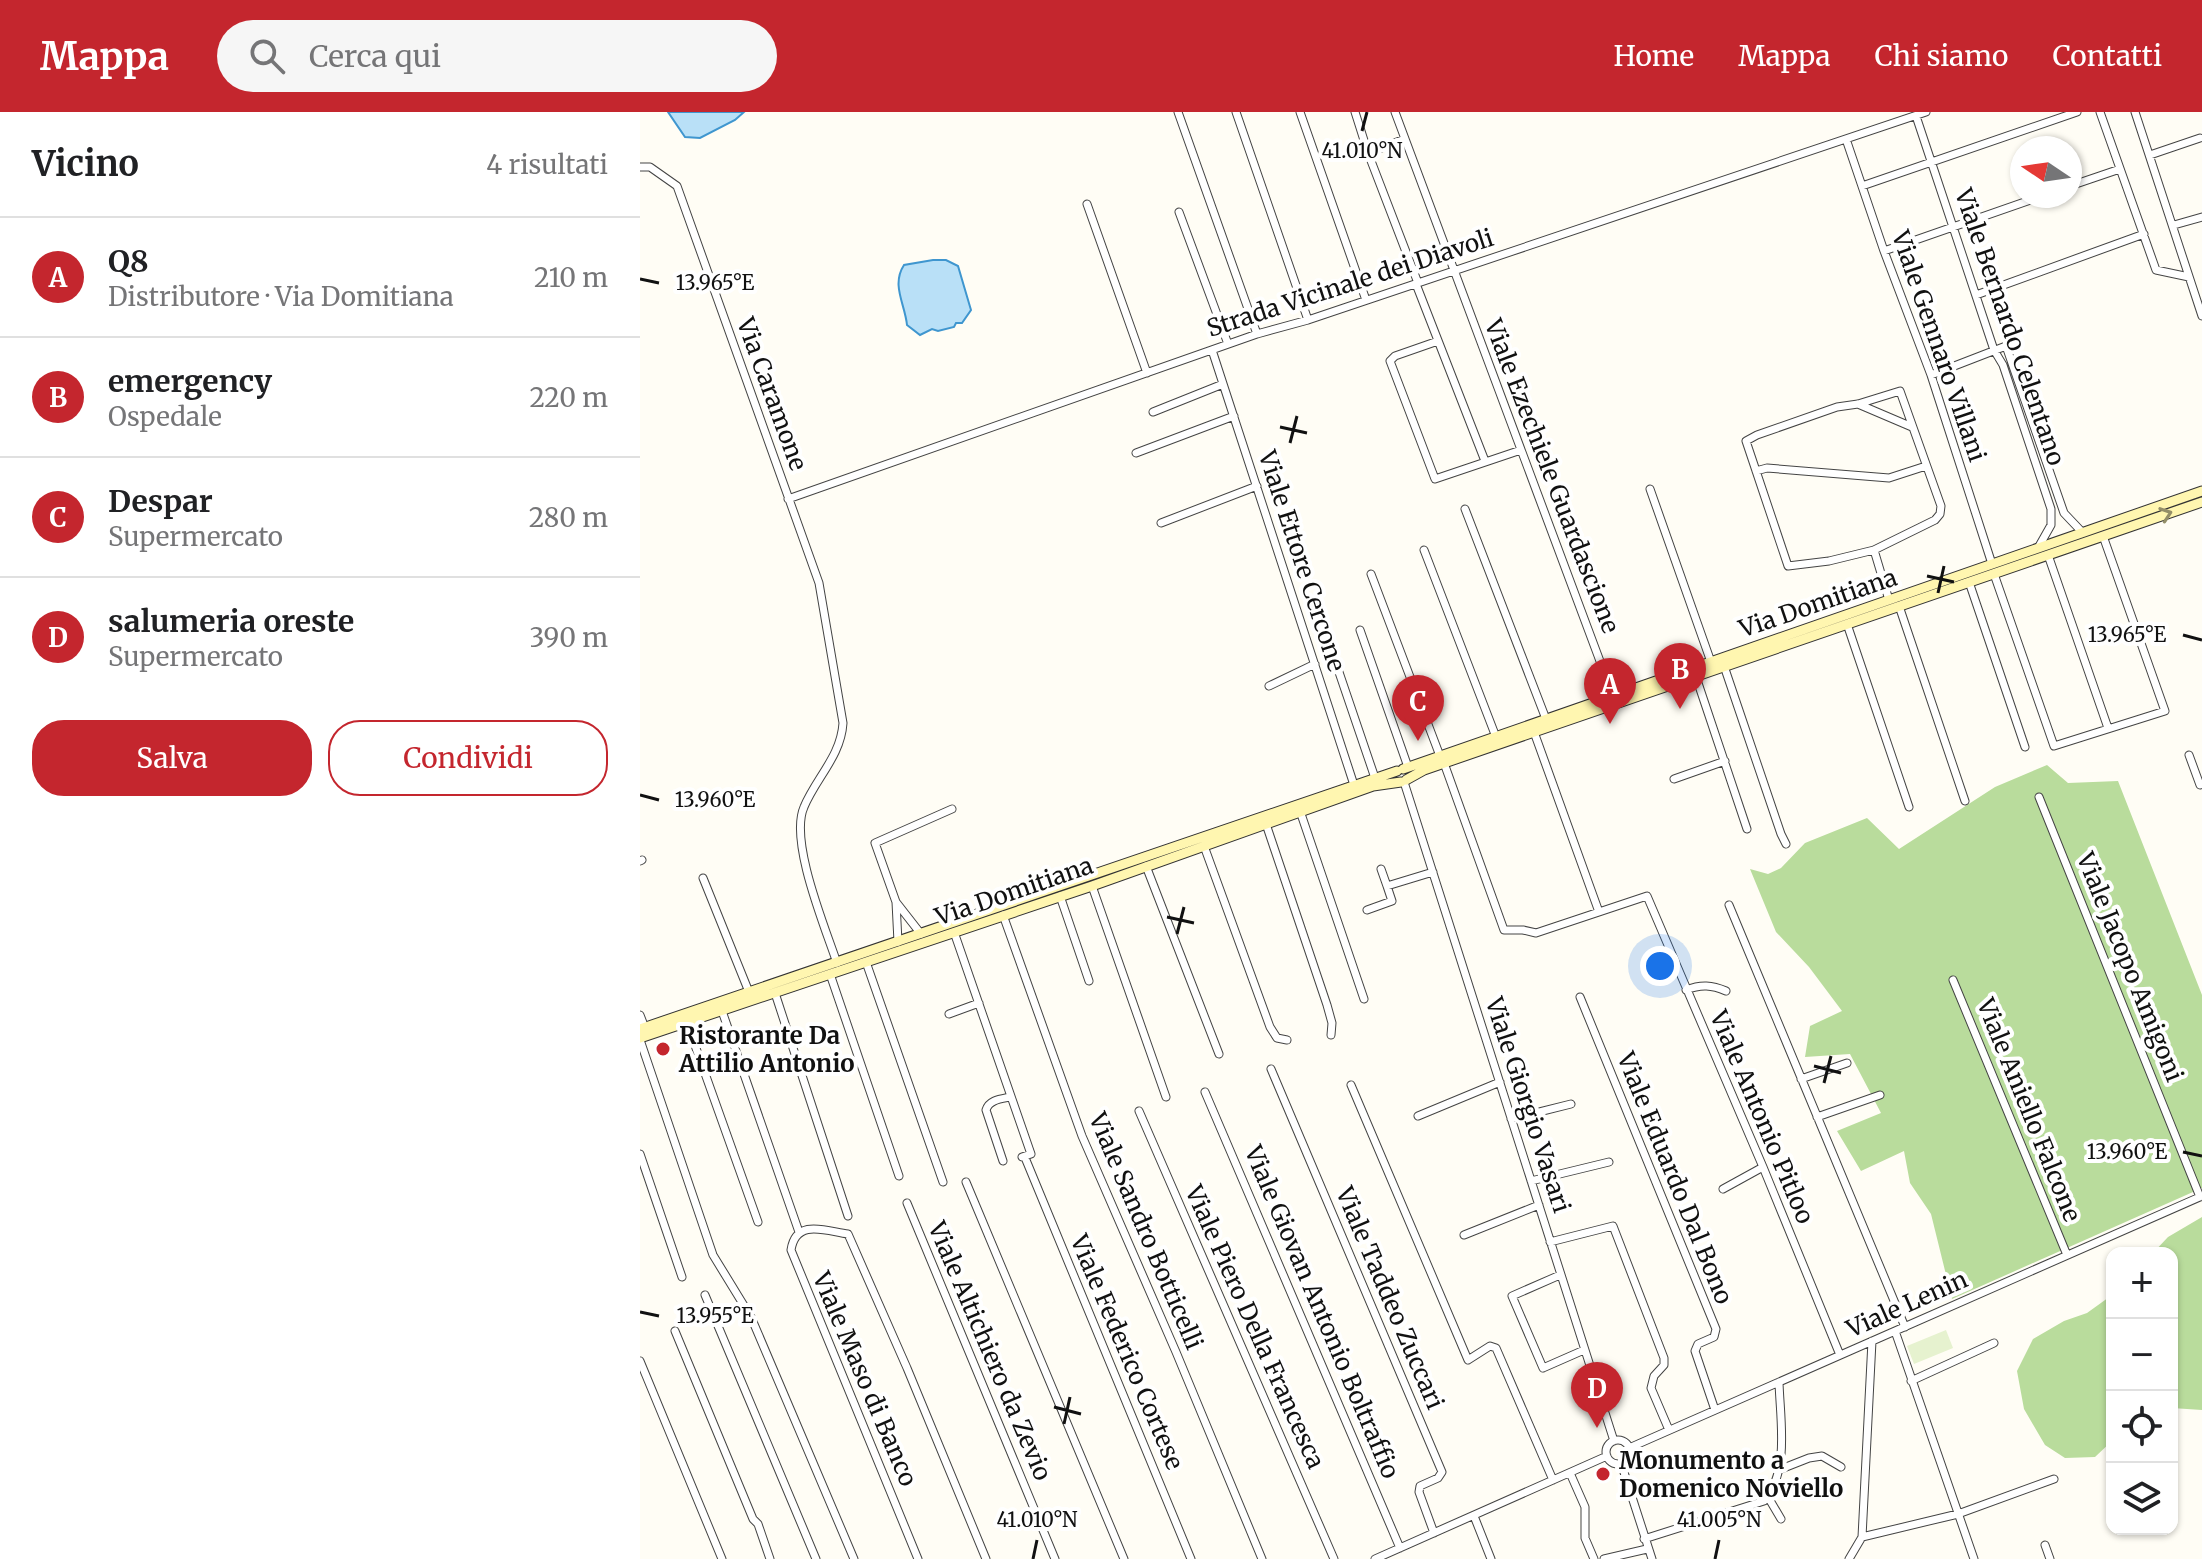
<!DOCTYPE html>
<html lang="it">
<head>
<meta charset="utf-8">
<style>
	:root { --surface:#fff; --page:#f6f6f6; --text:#202124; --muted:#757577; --line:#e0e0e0; --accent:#c4262e }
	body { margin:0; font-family:Merriweather,serif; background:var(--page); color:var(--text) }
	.controls { position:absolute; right:24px; bottom:24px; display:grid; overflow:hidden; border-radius:16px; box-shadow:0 2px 6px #0004 }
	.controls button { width:72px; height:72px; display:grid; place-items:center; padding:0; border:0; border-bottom:2px solid var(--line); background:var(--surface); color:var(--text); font:40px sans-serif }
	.compass { position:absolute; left:1370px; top:24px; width:72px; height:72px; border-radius:50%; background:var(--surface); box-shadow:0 2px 6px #0004; rotate:283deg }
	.you { position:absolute; left:1020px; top:854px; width:28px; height:28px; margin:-20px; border:6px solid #fff; border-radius:50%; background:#1a73e8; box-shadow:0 0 0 12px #1a73e833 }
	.badge { display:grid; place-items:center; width:52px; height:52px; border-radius:50%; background:var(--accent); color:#fff; font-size:26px; font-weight:700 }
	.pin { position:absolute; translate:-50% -66px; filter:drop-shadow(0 2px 4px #0008) }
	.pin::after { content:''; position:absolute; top:42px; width:28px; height:24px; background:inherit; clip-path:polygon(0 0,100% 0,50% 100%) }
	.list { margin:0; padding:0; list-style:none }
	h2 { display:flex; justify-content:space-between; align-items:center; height:104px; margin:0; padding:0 32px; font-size:34px }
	h2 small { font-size:26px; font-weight:400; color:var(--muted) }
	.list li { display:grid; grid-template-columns:52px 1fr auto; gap:24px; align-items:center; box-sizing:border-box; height:120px; padding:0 32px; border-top:2px solid var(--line) }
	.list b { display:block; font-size:30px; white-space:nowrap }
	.list p { margin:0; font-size:26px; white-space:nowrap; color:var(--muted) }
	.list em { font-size:26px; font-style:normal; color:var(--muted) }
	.actions { display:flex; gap:16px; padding:24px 32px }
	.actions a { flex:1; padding:18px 0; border:2px solid var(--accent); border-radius:32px; text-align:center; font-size:28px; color:var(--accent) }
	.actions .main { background:var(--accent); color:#fff }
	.icon { flex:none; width:44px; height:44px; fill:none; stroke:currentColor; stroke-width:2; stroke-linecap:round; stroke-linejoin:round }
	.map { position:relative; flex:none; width:1562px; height:1447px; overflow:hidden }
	header { display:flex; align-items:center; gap:48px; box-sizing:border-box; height:112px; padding:0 40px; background:var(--accent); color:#fff }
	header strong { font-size:38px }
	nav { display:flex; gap:44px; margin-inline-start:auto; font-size:28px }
	.search { width:560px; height:72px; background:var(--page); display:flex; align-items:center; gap:20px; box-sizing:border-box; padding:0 28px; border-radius:44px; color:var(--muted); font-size:30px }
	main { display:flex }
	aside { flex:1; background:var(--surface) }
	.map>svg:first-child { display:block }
	.forest { fill:#b9dc9c }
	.pitch { fill:#e6f2cf }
	.water { fill:#b9e0f7; stroke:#3f96cf; stroke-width:2 }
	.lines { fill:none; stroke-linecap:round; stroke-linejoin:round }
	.street-casing { stroke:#444; stroke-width:9 }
	.secondary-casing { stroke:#333; stroke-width:11 }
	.street { stroke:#fff; stroke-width:7 }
	.secondary { stroke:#fff6b0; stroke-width:9 }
	.oneway { stroke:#948f68 }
	.ticks { fill:none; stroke:#111; stroke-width:3 }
	.poi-dot { fill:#c4262e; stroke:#fff; stroke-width:3 }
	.labels { text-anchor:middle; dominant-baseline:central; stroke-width:8; stroke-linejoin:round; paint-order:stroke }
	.street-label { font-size:24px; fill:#111; stroke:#fff }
	.poi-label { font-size:24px; font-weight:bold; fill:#111; stroke:#fff; text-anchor:start }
	.ticks-label { font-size:20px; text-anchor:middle; fill:#111; stroke:#fff; stroke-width:8; stroke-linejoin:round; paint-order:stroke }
</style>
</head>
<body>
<header>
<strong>Mappa</strong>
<div class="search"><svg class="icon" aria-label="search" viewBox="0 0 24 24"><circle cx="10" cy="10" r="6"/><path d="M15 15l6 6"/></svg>Cerca qui</div>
<nav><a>Home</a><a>Mappa</a><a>Chi siamo</a><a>Contatti</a></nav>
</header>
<main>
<aside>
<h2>Vicino<small>4 risultati</small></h2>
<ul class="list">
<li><span class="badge">A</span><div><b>Q8</b><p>Distributore · Via Domitiana</p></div><em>210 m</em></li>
<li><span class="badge">B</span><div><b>emergency</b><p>Ospedale</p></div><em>220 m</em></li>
<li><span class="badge">C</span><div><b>Despar</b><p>Supermercato</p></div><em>280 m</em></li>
<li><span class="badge">D</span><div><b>salumeria oreste</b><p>Supermercato</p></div><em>390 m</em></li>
</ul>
<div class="actions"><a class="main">Salva</a><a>Condividi</a></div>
</aside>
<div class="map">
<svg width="1562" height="1447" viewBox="0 0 1562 1447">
	<rect width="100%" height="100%" fill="#fffdf5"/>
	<path class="forest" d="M1407 653 1428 671 1478 669 1562 883V1076L1312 1187 1291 1102 1270 1071 1264 1039 1221 1059 1197 1019 1241 1001 1210 942 1165 945 1170 914 1202 899 1169 855 1136 820 1110 757 1128 762 1141 756 1165 731 1227 706 1259 737 1355 675Z
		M1562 1105V1298L1532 1296V1141H1513L1528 1125Z
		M1472 1183V1329L1455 1345 1425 1346 1405 1333 1384 1297 1377 1259 1393 1227 1424 1209 1447 1201Z"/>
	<path class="pitch" d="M1306 1218 1313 1236 1274 1252 1267 1234Z"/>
	<path class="water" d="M28 0H104L95 8 60 26 45 25Z
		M293 148H306L318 154 331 198 322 211H316L314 215 298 219 292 217 280 223 267 213C265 192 251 173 264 153Z"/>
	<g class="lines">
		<defs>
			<path id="street" d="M538 0 617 222
				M596 0 668 208
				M660 0 726 188
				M715 0 728 41 778 171
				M755 0 973 584
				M1460 0 1516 158 1549 165
				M1495 0 1562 204
				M1277 7 1354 238 1363 253 1411 397V413L1398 436
				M1207 30 1244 139 1291 263 1352 452
				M728 41 765 27
				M1510 43 1560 26
				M0 55H10L37 74 179 471 203 611C201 644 176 666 164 695 149 729 185 815 197 851
				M1222 74 1437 0
				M1430 74 1480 57
				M447 92 507 261
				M539 100 588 232
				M1534 113 1562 105
				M1244 139 1402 84
				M776 172 845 349
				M1336 183 1504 122
				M798 229 755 244 750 249 795 367 881 338
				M572 238 714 673
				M1291 263 1366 234 1424 401 1442 420
				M1260 279 1301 394 1300 402 1295 408 1234 438 1189 449 1148 454 1106 329 1117 323 1197 295 1218 292Z
				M1218 292 1272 315
				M513 300 583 272
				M496 341 594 304
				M1116 359 1127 356 1249 366 1286 354
				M1010 377 1071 550
				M148 387 617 222 668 208 1286 0
				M825 397 906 607
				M521 411 617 374
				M784 438 856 625
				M1234 438 1249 488
				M1408 443 1468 616
				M731 462 800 644
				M1354 462 1414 634 1525 599 1463 424
				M1329 470 1385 635
				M1259 494 1325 689
				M1207 512 1269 695
				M720 518 768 655
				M686 522 735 666
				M1084 554 1141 722 1146 732
				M1056 565 1107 717
				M629 574 675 552
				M894 620 959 800 1007 784 1123 1055 1200 1243
				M1549 643 1560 673 1562 672
				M804 651 864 818H883L896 821 959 800
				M1034 667 1085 649
				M764 670 974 1329
				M1399 685 1560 1085
				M660 699 724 887
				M626 712 687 893 692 911 691 923
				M564 734 630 915 637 926 647 928
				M0 749 2 748
				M506 754 579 942
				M741 757 747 774 793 760
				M63 766 109 880
				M452 774 526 985
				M420 784 449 869
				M256 790 235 731 312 697
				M1089 793 1265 1215
				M727 798 752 789 747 774
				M363 803 442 1024 536 1240 622 1447
				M314 820 391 1042 382 1045
				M258 830 256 790 281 822
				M226 850 303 1070
				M190 862 259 1064
				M1313 868 1427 1143
				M1046 878C1061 872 1072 873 1086 879
				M135 881 208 1104
				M940 885 1076 1217 1074 1225 1058 1232 1055 1239 1075 1298
				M82 899 159 1120
				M309 902 339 891
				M0 903 5 916
				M47 911 118 1110
				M0 928 73 1143 111 1205 214 1447
				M631 957 802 1360 798 1366 780 1374 779 1380 794 1421
				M1161 967 1207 951
				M711 973 828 1248 850 1234 856 1236 913 1368
				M565 980 760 1436
				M499 999 694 1447
				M778 1004 860 970
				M1177 1005 1240 983
				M871 1007 931 992
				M0 1042 42 1165
				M386 1048 551 1447
				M363 1049 346 998C349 988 360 987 370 985
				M891 1069 969 1050
				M326 1070 484 1447
				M1083 1077 1123 1055
				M267 1091 415 1447
				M824 1123 899 1093
				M910 1130 973 1114 1024 1246V1253L1014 1264 1011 1276 1029 1318
				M920 1163 872 1184 903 1256 944 1238
				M65 1183 176 1447
				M35 1219 113 1407 118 1412 130 1447
				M1255 1219 1334 1447
				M0 1249 82 1447
				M1271 1269 1354 1231
				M966 1340a12 12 0 1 1 24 0a12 12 0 1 1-24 0Z
				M989 1336 1562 1084
				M981 1351 1012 1447
				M1141 1357 1169 1346 1182 1344 1201 1355
				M930 1361 945 1395V1426L954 1447
				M1128 1385 1141 1407
				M834 1404 851 1447
				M1222 1425 1318 1402 1414 1367
				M1004 1427 1124 1389C1150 1359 1140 1307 1139 1270
				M1405 1433 1410 1447
				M278 1447 151 1138C156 1106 186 1119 208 1122L267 1256 346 1447
				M735 1447 967 1344
				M964 1447 1007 1437
				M1209 1447 1222 1425 1232 1229"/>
			<path id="secondary" d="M763 657 1562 379
				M766 668 784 658 1562 390
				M0 917 757 659
				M0 926 452 774 733 674 761 670"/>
		</defs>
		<use href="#street" class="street-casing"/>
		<use href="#secondary" class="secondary-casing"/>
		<use href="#street" class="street"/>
		<use href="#secondary" class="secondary"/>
	</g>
	<defs><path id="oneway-chevron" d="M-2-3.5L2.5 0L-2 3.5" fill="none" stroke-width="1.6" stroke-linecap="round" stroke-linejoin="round" transform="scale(2)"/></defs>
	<use class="oneway" href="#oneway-chevron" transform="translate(1526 402) rotate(-19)"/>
	<path class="ticks" d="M722 19 727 0M0 167 19 171M640 315 667 321M650 331 657 304M1287 464 1314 470M1298 481 1304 454M1543 523 1562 528M0 683 19 688M527 805 554 811M537 822 544 795M1174 954 1201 961M1184 971 1191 944M1543 1040 1562 1044M0 1200 19 1204M414 1295 441 1302M424 1312 430 1285M393 1447 397 1428M1075 1447 1079 1428"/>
	<g class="poi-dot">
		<circle cx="23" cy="937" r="8"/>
		<circle cx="963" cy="1362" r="8"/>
	</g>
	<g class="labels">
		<g class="street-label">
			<text transform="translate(710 171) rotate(-18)">Strada Vicinale dei Diavoli</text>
			<text transform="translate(1370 215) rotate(71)">Viale Bernardo Celentano</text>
			<text transform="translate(1299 234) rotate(71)">Viale Gennaro Villani</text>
			<text transform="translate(132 282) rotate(70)">Via Caramone</text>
			<text transform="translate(912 364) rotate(69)">Viale Ezechiele Guardascione</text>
			<text transform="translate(662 449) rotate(72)">Viale Ettore Cercone</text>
			<text transform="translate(1178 491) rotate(-19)">Via Domitiana</text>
			<text transform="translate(374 779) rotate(-19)">Via Domitiana</text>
			<text transform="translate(1490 855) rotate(68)">Viale Jacopo Amigoni</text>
			<text transform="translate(888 993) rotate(72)">Viale Giorgio Vasari</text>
			<text transform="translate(1389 998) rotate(68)">Viale Aniello Falcone</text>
			<text transform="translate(1122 1005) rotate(67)">Viale Antonio Pitloo</text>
			<text transform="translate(1035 1066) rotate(68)">Viale Eduardo Dal Bono</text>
			<text transform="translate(506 1119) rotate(67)">Viale Sandro Botticelli</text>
			<text transform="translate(750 1186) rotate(67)">Viale Taddeo Zuccari</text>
			<text transform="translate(1267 1192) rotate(-24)">Viale Lenin</text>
			<text transform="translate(682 1200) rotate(67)">Viale Giovan Antonio Boltraffio</text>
			<text transform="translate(615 1215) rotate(66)">Viale Piero Della Francesca</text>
			<text transform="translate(350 1239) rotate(67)">Viale Altichiero da Zevio</text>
			<text transform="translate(487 1240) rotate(67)">Viale Federico Cortese</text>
			<text transform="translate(225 1267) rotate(67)">Viale Maso di Banco</text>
		</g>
		<g class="poi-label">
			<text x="39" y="923">Ristorante Da<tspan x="39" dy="28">Attilio Antonio</tspan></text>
			<text x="979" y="1348">Monumento a<tspan x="979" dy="28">Domenico Noviello</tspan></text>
		</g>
	</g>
	<g class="ticks-label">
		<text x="722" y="46">41.010°N</text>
		<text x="75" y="178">13.965°E</text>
		<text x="1487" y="530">13.965°E</text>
		<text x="75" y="695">13.960°E</text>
		<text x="1487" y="1047">13.960°E</text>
		<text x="75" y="1211">13.955°E</text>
		<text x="397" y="1415">41.010°N</text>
		<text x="1079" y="1415">41.005°N</text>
	</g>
</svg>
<div class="controls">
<button>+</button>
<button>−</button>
<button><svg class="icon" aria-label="locate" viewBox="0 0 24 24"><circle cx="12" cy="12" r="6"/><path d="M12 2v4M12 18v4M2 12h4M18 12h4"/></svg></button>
<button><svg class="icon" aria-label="layers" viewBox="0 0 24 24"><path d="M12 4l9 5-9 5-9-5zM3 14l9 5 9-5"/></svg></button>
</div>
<svg class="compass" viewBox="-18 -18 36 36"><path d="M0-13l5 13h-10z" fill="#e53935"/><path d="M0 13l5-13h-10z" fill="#757577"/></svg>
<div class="you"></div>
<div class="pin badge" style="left:970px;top:612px">A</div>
<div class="pin badge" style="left:1040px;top:597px">B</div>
<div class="pin badge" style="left:778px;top:629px">C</div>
<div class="pin badge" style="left:957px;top:1316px">D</div>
</div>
</main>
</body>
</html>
